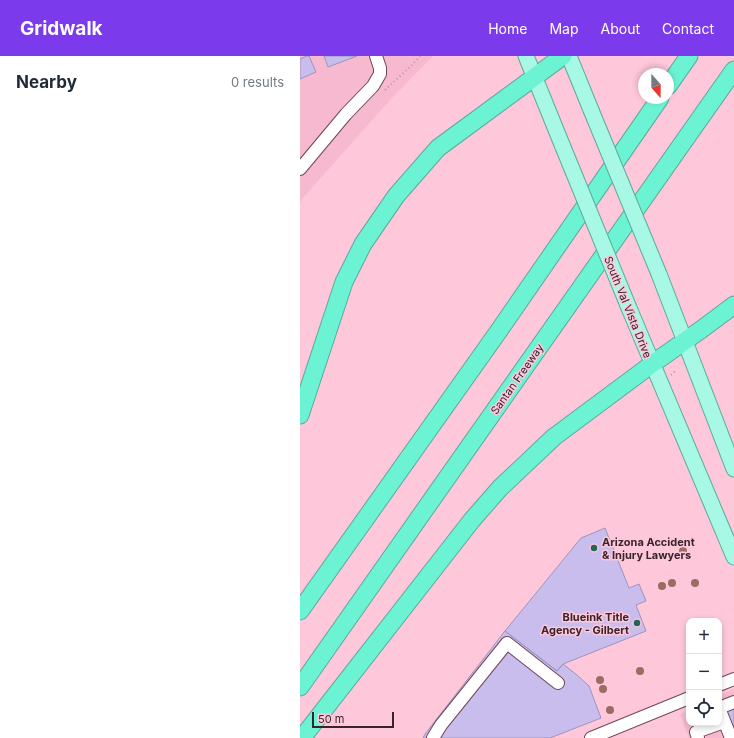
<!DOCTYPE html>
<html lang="en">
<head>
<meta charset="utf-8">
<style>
	:root { --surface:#fff; --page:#f2f2f3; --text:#1f2937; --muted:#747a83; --line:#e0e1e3; --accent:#7c3aed }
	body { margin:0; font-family:Inter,sans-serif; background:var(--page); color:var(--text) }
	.controls { position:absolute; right:12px; bottom:12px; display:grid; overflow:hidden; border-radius:8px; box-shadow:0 2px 6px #0003 }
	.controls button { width:36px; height:36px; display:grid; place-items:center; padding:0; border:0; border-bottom:1px solid var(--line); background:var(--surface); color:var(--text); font:20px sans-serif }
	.compass { position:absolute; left:338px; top:12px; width:36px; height:36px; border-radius:50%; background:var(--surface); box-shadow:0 2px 6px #0003; rotate:159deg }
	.scale { position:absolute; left:12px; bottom:10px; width:82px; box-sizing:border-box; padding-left:4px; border:2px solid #38242c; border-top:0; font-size:11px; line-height:14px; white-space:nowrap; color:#38242c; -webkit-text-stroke:3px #fec7da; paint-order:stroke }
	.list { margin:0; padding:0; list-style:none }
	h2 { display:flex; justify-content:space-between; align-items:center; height:52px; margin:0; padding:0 16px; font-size:17px }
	h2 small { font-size:13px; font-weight:400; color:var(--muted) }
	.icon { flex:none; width:22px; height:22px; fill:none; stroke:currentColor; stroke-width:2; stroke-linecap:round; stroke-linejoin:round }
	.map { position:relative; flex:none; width:434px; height:682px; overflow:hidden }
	header { display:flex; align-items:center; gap:24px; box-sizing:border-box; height:56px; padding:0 20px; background:var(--accent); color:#fff }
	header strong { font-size:19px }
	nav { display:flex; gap:22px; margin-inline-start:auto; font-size:14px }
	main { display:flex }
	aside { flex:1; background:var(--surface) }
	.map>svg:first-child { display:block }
	.built { fill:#f7b9cf }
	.building { fill:#c8bdec; stroke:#9e93c0 }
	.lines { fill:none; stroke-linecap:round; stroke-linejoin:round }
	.minor-casing { stroke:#724556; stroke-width:14 }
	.major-casing { stroke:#5aab99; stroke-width:17 }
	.highway-casing { stroke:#5aab99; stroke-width:19 }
	.path { stroke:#bd91a1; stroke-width:2; stroke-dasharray:1 3; stroke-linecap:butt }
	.minor { stroke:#fff; stroke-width:12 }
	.major { stroke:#a7f8e5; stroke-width:15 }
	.highway { stroke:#6cf3d3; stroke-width:17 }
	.major-bridge-casing { stroke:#5aab99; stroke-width:17; stroke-linecap:butt }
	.major-bridge { stroke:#a7f8e5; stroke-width:15 }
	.tree { fill:#9a6c63 }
	.poi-dot { fill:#236657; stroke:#fec7da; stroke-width:1.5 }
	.labels { text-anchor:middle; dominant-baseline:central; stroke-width:3; stroke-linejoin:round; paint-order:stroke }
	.street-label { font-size:11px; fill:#38242c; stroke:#fec7da }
	.poi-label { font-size:11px; font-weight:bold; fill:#38242c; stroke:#fec7da; text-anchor:start }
</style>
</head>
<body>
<header>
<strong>Gridwalk</strong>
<nav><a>Home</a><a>Map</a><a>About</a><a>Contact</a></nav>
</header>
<main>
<aside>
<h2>Nearby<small>0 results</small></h2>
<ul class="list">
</ul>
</aside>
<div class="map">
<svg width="434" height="682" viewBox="0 0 434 682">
	<rect width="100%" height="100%" fill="#fec7da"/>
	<path class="built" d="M0 0H133L91 43 2 143 0 148Z
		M434 633V682H389L380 658 389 654V667H419V640Z"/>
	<path class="building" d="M7 0H9L16 16 0 23V3Z
		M24 0H57L28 11Z
		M305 472 329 532 339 528 346 545 336 549 346 575 263 608 257 615 205 575 281 482Z
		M205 575 257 615 263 608 277 619 289 630 301 662 250 682H123L125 678Z
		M434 653V673L427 655Z"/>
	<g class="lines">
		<defs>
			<path id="minor" d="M0 113 46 58 73 30 80 18V12L76 0
				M419 629 434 623
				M133 682 141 669 207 587 258 627
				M291 682 389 642
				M398 682 396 676 424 666
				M431 682 419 652 434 646"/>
			<path id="major" d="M226 0 263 91
				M269 0 291 54
				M359 218 434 413
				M329 252 434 501"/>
			<path id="highway" d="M368 30 389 0
				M0 359 44 226 63 188 96 140 138 92 263 0
				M0 555 198 276 360 42
				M0 631 434 14
				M2 682 172 464 200 432 254 381 352 308 402 273 434 249"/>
		</defs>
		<use href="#minor" class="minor-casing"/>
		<use href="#major" class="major-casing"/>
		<use href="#highway" class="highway-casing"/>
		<path class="path" d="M85 34 111 10 120 0
			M371 319 376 314"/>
		<use href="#minor" class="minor"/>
		<use href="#major" class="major"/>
		<use href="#highway" class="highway"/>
		<defs>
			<path id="major-bridge" d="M291 54 359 218
				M263 91 329 252"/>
		</defs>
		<use href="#major-bridge" class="major-bridge-casing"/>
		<use href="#major-bridge" class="major-bridge"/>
	</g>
	<g class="tree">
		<circle cx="383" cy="495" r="4"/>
		<circle cx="372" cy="527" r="4"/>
		<circle cx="395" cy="527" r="4"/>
		<circle cx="362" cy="530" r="4"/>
		<circle cx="340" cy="615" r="4"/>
		<circle cx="300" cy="624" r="4"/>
		<circle cx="303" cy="633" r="4"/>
		<circle cx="310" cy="654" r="4"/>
	</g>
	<g class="poi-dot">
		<circle cx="294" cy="492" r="4"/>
		<circle cx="337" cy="567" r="4"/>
	</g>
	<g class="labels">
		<g class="street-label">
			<text transform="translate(328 251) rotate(68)">South Val Vista Drive</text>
			<text transform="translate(217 323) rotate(-55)">Santan Freeway</text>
		</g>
		<g class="poi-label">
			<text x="302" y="486">Arizona Accident<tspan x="302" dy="13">&amp; Injury Lawyers</tspan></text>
			<text x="329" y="561" text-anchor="end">Blueink Title<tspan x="329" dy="13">Agency - Gilbert</tspan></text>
		</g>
	</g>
</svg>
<div class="controls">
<button>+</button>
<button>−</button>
<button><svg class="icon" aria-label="locate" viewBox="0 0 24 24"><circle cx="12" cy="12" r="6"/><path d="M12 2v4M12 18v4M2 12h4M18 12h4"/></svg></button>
</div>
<svg class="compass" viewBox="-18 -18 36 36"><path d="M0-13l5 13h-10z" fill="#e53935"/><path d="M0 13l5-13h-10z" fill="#747a83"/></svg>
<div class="scale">50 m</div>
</div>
</main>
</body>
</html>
